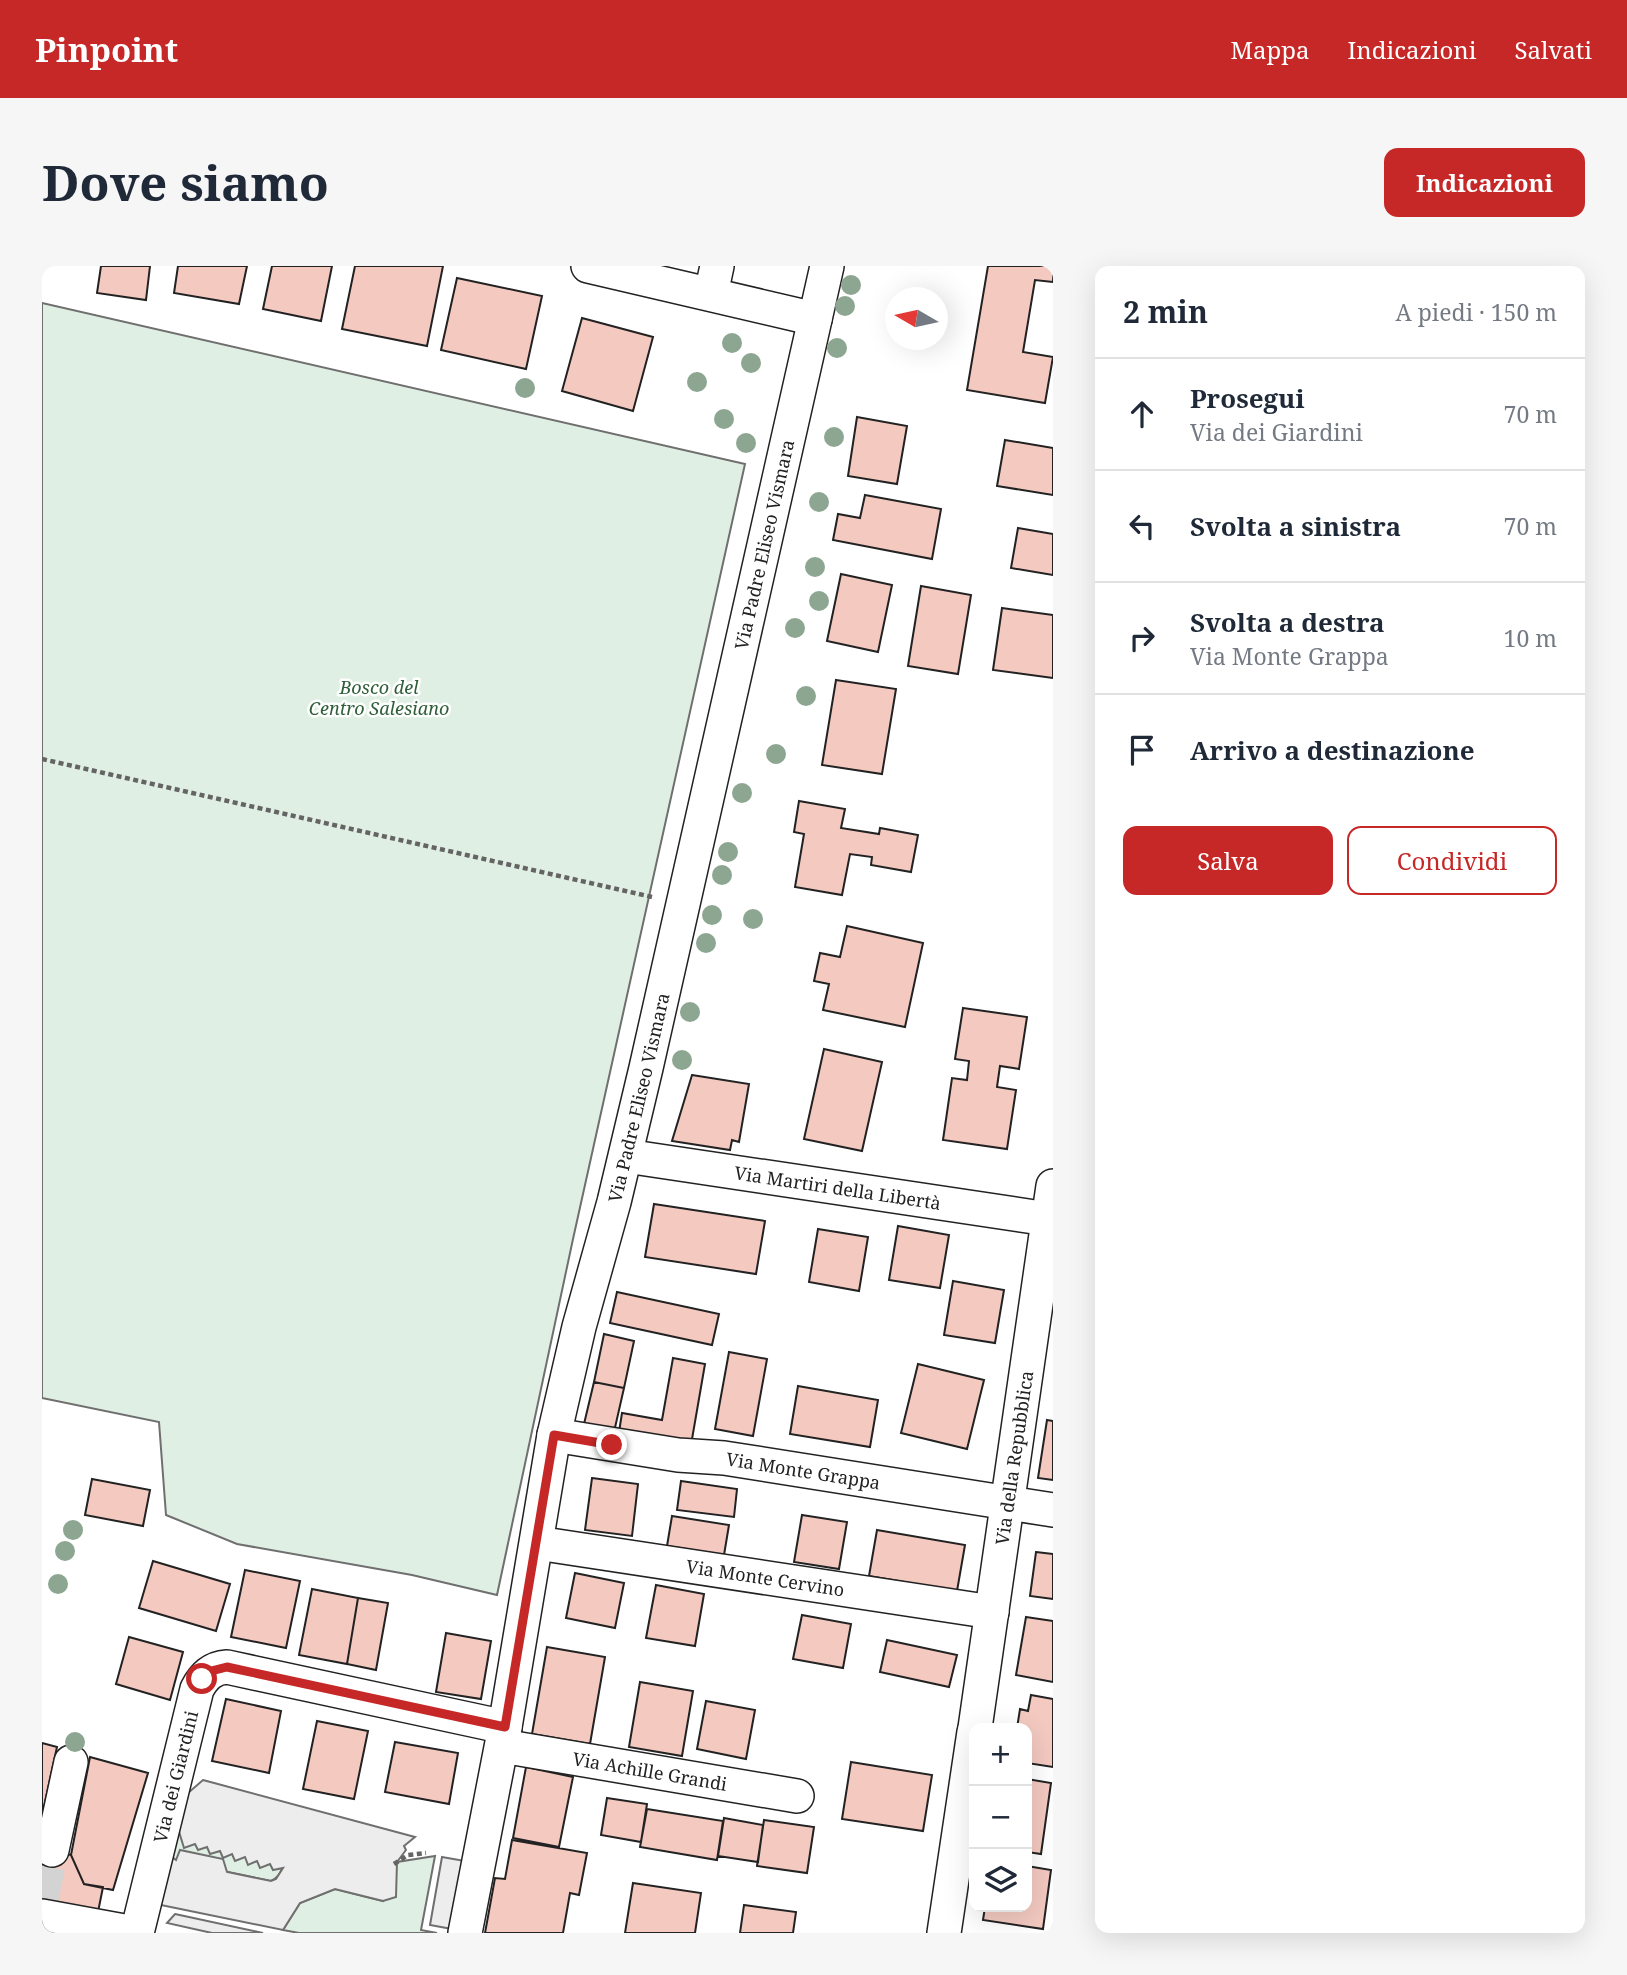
<!DOCTYPE html>
<html lang="it">
<head>
<meta charset="utf-8">
<style>
	:root { --surface:#fff; --page:#f6f6f7; --text:#1f2937; --muted:#747a83; --line:#e0e1e3; --accent:#c62828 }
	body { margin:0; font-family:"Noto Serif",serif; background:var(--page); color:var(--text) }
	.controls { position:absolute; right:21px; bottom:21px; display:grid; overflow:hidden; border-radius:14px; box-shadow:0 7px 28px #0002 }
	.controls button { width:63px; height:63px; display:grid; place-items:center; padding:0; border:0; border-bottom:2px solid var(--line); background:var(--surface); color:var(--text); font:35px sans-serif }
	.compass { position:absolute; left:843px; top:21px; width:63px; height:63px; border-radius:50%; background:var(--surface); box-shadow:0 7px 28px #0002; rotate:279deg }
	.stop { position:absolute; width:21px; height:21px; margin:-16px; border:5px solid #c62828; border-radius:50%; background:#fff }
	.stop.end { background:#c62828; border-color:#fff; box-shadow:0 2px 7px #0008 }
	.list { margin:0; padding:0; list-style:none }
	h2 { display:flex; justify-content:space-between; align-items:center; height:91px; margin:0; padding:0 28px; font-size:30px }
	h2 small { font-size:23px; font-weight:400; color:var(--muted) }
	.list li { display:grid; grid-template-columns:46px 1fr auto; gap:21px; align-items:center; box-sizing:border-box; height:112px; padding:0 28px; border-top:2px solid var(--line) }
	.list b { display:block; font-size:26px; white-space:nowrap }
	.list p { margin:0; font-size:23px; white-space:nowrap; color:var(--muted) }
	.list em { font-size:23px; font-style:normal; color:var(--muted) }
	.actions { display:flex; gap:14px; padding:21px 28px }
	.actions a { flex:1; padding:16px 0; border:2px solid var(--accent); border-radius:14px; text-align:center; font-size:24px; color:var(--accent) }
	.actions .main { background:var(--accent); color:#fff }
	.icon { flex:none; width:38px; height:38px; fill:none; stroke:currentColor; stroke-width:2; stroke-linecap:round; stroke-linejoin:round }
	.map { position:relative; flex:none; width:1011px; height:1667px; overflow:hidden; border-radius:14px }
	header { display:flex; align-items:center; gap:42px; box-sizing:border-box; height:98px; padding:0 35px; background:var(--accent); color:#fff }
	header strong { font-size:33px }
	nav { display:flex; gap:38px; margin-inline-start:auto; font-size:24px }
	.intro { display:flex; align-items:center; justify-content:space-between; box-sizing:border-box; height:168px; padding:0 42px }
	h1 { margin:0; font-size:49px }
	.button { padding:18px 32px; border-radius:14px; background:var(--accent); color:#fff; font-size:24px; font-weight:700 }
	main { display:flex; gap:42px; padding:0 42px }
	aside { flex:1; background:var(--surface); border-radius:14px; box-shadow:0 7px 28px #0002 }
	.map>svg:first-child { display:block }
	.green { fill:#e0efe3; stroke:#6f6f6f; stroke-width:2 }
	.parking { fill:#ededed; stroke:#6f6f6f; stroke-width:2 }
	.building { fill:#f3c9c0; stroke:#222; stroke-width:2 }
	.lines { fill:none; stroke-linecap:round; stroke-linejoin:round }
	.minor-tunnel { stroke:#d3d3d3; stroke-width:33; stroke-dasharray:33 17; stroke-linecap:butt }
	.minor-casing { stroke:#222; stroke-width:36 }
	.path { stroke:#646464; stroke-width:4.5; stroke-dasharray:5 3.5; stroke-linecap:butt }
	.minor { stroke:#fff; stroke-width:33 }
	.tree { fill:#8da692 }
	.route { stroke:#c62828; stroke-width:9 }
	.labels { text-anchor:middle; dominant-baseline:central; stroke-width:5; stroke-linejoin:round; paint-order:stroke }
	.street-label { font-size:18px; fill:#222; stroke:#fff }
	.park-label { font-size:18px; font-style:italic; fill:#2f5e38; stroke:#fff }
</style>
</head>
<body>
<header>
<strong>Pinpoint</strong>
<nav><a>Mappa</a><a>Indicazioni</a><a>Salvati</a></nav>
</header>
<div class="intro"><h1>Dove siamo</h1><a class="button">Indicazioni</a></div>
<main>
<div class="map">
<svg width="1011" height="1667" viewBox="0 0 1011 1667">
	<rect width="100%" height="100%" fill="#fff"/>
	<path class="green" d="M0 37 703 198 531 973 455 1329 370 1309 195 1278 124 1249 117 1156 0 1132Z
		M135 1559 154 1578 203 1590 233 1582 241 1583C242 1596 242 1609 229 1615L133 1595 130 1591Z
		M393 1590 379 1664 395 1667H257L241 1664 258 1637 293 1623 341 1635 355 1596Z"/>
	<path class="parking" d="M161 1514 373 1571 362 1580 364 1584 355 1596 354 1631 341 1635 293 1623 258 1637 241 1664 114 1638 130 1591 134 1594 138 1584 181 1593 185 1606 229 1615 234 1613 241 1602 231 1604 228 1598 218 1602 215 1595 206 1599 203 1591 193 1595 190 1588 181 1592 178 1585 168 1588 165 1581 156 1584 153 1578 142 1582 135 1559 146 1527Z
		M400 1591 423 1595 410 1663 388 1659Z
		M133 1648 221 1667H170L125 1657Z"/>
	<path class="building" d="M59 0H108L104 34 55 27Z
		M136 0H205L197 38 132 27Z
		M230 0H290L279 55 221 43Z
		M313 0H401L385 80 300 63Z
		M946 0H1011V16L993 14 981 86 1011 91 1003 137 925 124Z
		M415 12 500 30 484 103 399 84Z
		M540 52 611 71 591 145 520 125Z
		M815 151 865 160 855 218 806 210Z
		M963 174 1011 182V229L955 220Z
		M823 229 899 243 890 293 791 274 796 248 818 252Z
		M976 262 1011 268V309L969 302Z
		M799 308 850 319 836 386 785 375Z
		M879 320 929 329 916 408 866 400Z
		M960 342 1011 349V412L951 404Z
		M794 414 854 423 840 508 780 499Z
		M757 535 803 543 799 562 837 568 838 562 876 569 869 606 829 599 830 591 808 588 800 629 753 621 762 568 752 566Z
		M805 660 881 677 863 761 781 744 787 718 772 715 778 687 798 691Z
		M921 742 985 751 977 803 958 800 955 821 974 824 965 883 901 874 910 812 925 814 927 795 913 793Z
		M782 783 840 796 820 885 762 873Z
		M650 809 707 818 697 876 690 874 688 884 630 875Z
		M612 938 723 955 714 1008 603 991Z
		M856 960 907 969 898 1022 847 1014Z
		M776 963 826 971 817 1025 767 1016Z
		M911 1015 962 1024 953 1077 902 1069Z
		M575 1026 677 1048 670 1079 568 1057Z
		M562 1068 592 1075 582 1122 552 1116Z
		M687 1086 725 1093 711 1170 673 1163Z
		M631 1092 663 1098 649 1179 577 1166 580 1147 620 1154Z
		M876 1098 942 1114 925 1183 859 1167Z
		M552 1116 582 1122 572 1166 542 1158Z
		M756 1120 836 1134 828 1181 748 1168Z
		M1005 1154 1011 1155V1214L996 1212Z
		M550 1212 596 1218 590 1270 543 1264Z
		M50 1213 108 1224 101 1260 43 1249Z
		M639 1215 695 1223 692 1251 635 1244Z
		M760 1249 805 1256 797 1303 752 1296Z
		M630 1250 687 1259 682 1289 625 1280Z
		M835 1264 923 1279 915 1325 827 1310Z
		M994 1286 1011 1288V1333L988 1330Z
		M111 1295 188 1318 174 1365 97 1342Z
		M203 1304 258 1315 244 1382 189 1371Z
		M533 1307 582 1317 573 1362 524 1352Z
		M614 1319 662 1328 653 1380 604 1372Z
		M270 1323 316 1332 305 1398 257 1389Z
		M316 1332 346 1337 334 1404 305 1398Z
		M760 1349 809 1358 801 1402 751 1393Z
		M984 1351 1011 1355V1416L974 1409Z
		M404 1367 449 1375 439 1433 394 1426Z
		M87 1371 141 1386 128 1434 74 1418Z
		M845 1374 915 1389 907 1421 838 1406Z
		M505 1381 563 1391 548 1478 490 1468Z
		M598 1416 651 1425 640 1490 587 1481Z
		M989 1429 1011 1433V1501L985 1497V1462H975L978 1443 986 1445Z
		M184 1433 239 1445 227 1507 170 1495Z
		M664 1435 713 1444 704 1493 655 1483Z
		M275 1455 326 1465 312 1533 261 1523Z
		M353 1476 416 1487 407 1538 343 1526Z
		M0 1477 15 1481 0 1550Z
		M48 1491 106 1507 71 1624 42 1618 29 1589Z
		M809 1496 890 1509 881 1565 800 1553Z
		M484 1501 531 1511 517 1581 471 1572Z
		M985 1513 1009 1517 999 1588 985 1586Z
		M565 1532 605 1538 599 1576 559 1569Z
		M605 1543 681 1555 675 1594 598 1581Z
		M682 1552 721 1559 716 1596 676 1590Z
		M722 1554 772 1561 765 1607 715 1600Z
		M470 1574 545 1587 537 1629 528 1627 521 1667H443L453 1612 463 1613Z
		M0 1582 29 1589 42 1618 61 1621 56 1646 0 1635Z
		M985 1600 1009 1604 1001 1663 941 1654 943 1641H985Z
		M591 1617 659 1627 653 1667H583Z
		M702 1639 754 1646 751 1667H698Z"/>
	<g class="lines">
		<path class="minor-tunnel" d="M0 1633 10 1584"/>
		<defs>
			<g id="minor">
				<path d="M546 0 773 53"/>
				<path d="M669 28 675 0"/>
				<path id="s1" d="M584 890 1006 953"/>
				<path id="s2" d="M512 1169 636 1189 682 1192 1011 1244"/>
				<path id="s3" d="M495 1277 950 1346"/>
				<path id="s4" d="M933 1462 1011 920"/>
				<path id="s5" d="M460 1480 755 1530"/>
				<path d="M10 1584 29 1496"/>
				<path d="M0 1650 93 1667"/>
				<path id="s6" d="M95 1667 155 1423C162 1410 170 1402 185 1401L463 1461"/>
				<path id="s7" d="M423 1667 463 1461 512 1169 537 1061 572 936 604 802 785 0"/>
				<path d="M902 1667 932 1466"/>
			</g>
		</defs>
		<use href="#minor" class="minor-casing"/>
		<path class="path" d="M0 493 610 631
			M352 1598 366 1589 384 1587"/>
		<use href="#minor" class="minor"/>
	</g>
	<g class="tree">
		<circle cx="809" cy="19" r="10"/>
		<circle cx="803" cy="40" r="10"/>
		<circle cx="690" cy="77" r="10"/>
		<circle cx="795" cy="82" r="10"/>
		<circle cx="709" cy="97" r="10"/>
		<circle cx="655" cy="116" r="10"/>
		<circle cx="483" cy="122" r="10"/>
		<circle cx="682" cy="153" r="10"/>
		<circle cx="792" cy="171" r="10"/>
		<circle cx="704" cy="177" r="10"/>
		<circle cx="777" cy="236" r="10"/>
		<circle cx="773" cy="301" r="10"/>
		<circle cx="777" cy="335" r="10"/>
		<circle cx="753" cy="362" r="10"/>
		<circle cx="764" cy="430" r="10"/>
		<circle cx="734" cy="488" r="10"/>
		<circle cx="700" cy="527" r="10"/>
		<circle cx="686" cy="586" r="10"/>
		<circle cx="680" cy="609" r="10"/>
		<circle cx="670" cy="649" r="10"/>
		<circle cx="711" cy="653" r="10"/>
		<circle cx="664" cy="677" r="10"/>
		<circle cx="648" cy="746" r="10"/>
		<circle cx="640" cy="794" r="10"/>
		<circle cx="31" cy="1264" r="10"/>
		<circle cx="23" cy="1285" r="10"/>
		<circle cx="16" cy="1318" r="10"/>
		<circle cx="33" cy="1476" r="10"/>
	</g>
	<g class="lines">
		<path class="route" d="M160 1413 169 1405 185 1401 463 1461 512 1169 570 1179"/>
	</g>
	<g class="labels">
		<g class="street-label">
			<text stroke="none"><textPath href="#s7" startOffset="1421">Via Padre Eliseo Vismara</textPath></text>
			<text stroke="none"><textPath href="#s7" startOffset="854">Via Padre Eliseo Vismara</textPath></text>
			<text stroke="none"><textPath href="#s1" startOffset="214">Via Martiri della Libertà</textPath></text>
			<text stroke="none"><textPath href="#s4" startOffset="273">Via della Repubblica</textPath></text>
			<text stroke="none"><textPath href="#s2" startOffset="252">Via Monte Grappa</textPath></text>
			<text stroke="none"><textPath href="#s3" startOffset="231">Via Monte Cervino</textPath></text>
			<text stroke="none"><textPath href="#s5" startOffset="150">Via Achille Grandi</textPath></text>
			<text stroke="none"><textPath href="#s6" startOffset="161">Via dei Giardini</textPath></text>
		</g>
		<g class="park-label">
			<text x="337" y="421">Bosco del<tspan x="337" dy="21">Centro Salesiano</tspan></text>
		</g>
	</g>
</svg>
<div class="controls">
<button>+</button>
<button>−</button>
<button><svg class="icon" aria-label="layers" viewBox="0 0 24 24"><path d="M12 4l9 5-9 5-9-5zM3 14l9 5 9-5"/></svg></button>
</div>
<svg class="compass" viewBox="-18 -18 36 36"><path d="M0-13l5 13h-10z" fill="#e53935"/><path d="M0 13l5-13h-10z" fill="#747a83"/></svg>
<div class="stop" style="left:160px;top:1413px"></div>
<div class="stop end" style="left:570px;top:1179px"></div>
</div>
<aside>
<h2>2 min<small>A piedi · 150 m</small></h2>
<ul class="list">
<li><svg class="icon" aria-label="ahead" viewBox="0 0 24 24"><path d="M12 20V5M6 11l6-6 6 6"/></svg><div><b>Prosegui</b><p>Via dei Giardini</p></div><em>70 m</em></li>
<li><svg class="icon" aria-label="left" viewBox="0 0 24 24"><path d="M17 20v-9H6M10 6l-5 5 5 5"/></svg><div><b>Svolta a sinistra</b></div><em>70 m</em></li>
<li><svg class="icon" aria-label="right" viewBox="0 0 24 24"><path d="M7 20v-9h11M14 6l5 5-5 5"/></svg><div><b>Svolta a destra</b><p>Via Monte Grappa</p></div><em>10 m</em></li>
<li><svg class="icon" aria-label="arrive" viewBox="0 0 24 24"><path d="M6 21V4h12l-3 4 3 4H6"/></svg><div><b>Arrivo a destinazione</b></div></li>
</ul>
<div class="actions"><a class="main">Salva</a><a>Condividi</a></div>
</aside>
</main>
</body>
</html>
